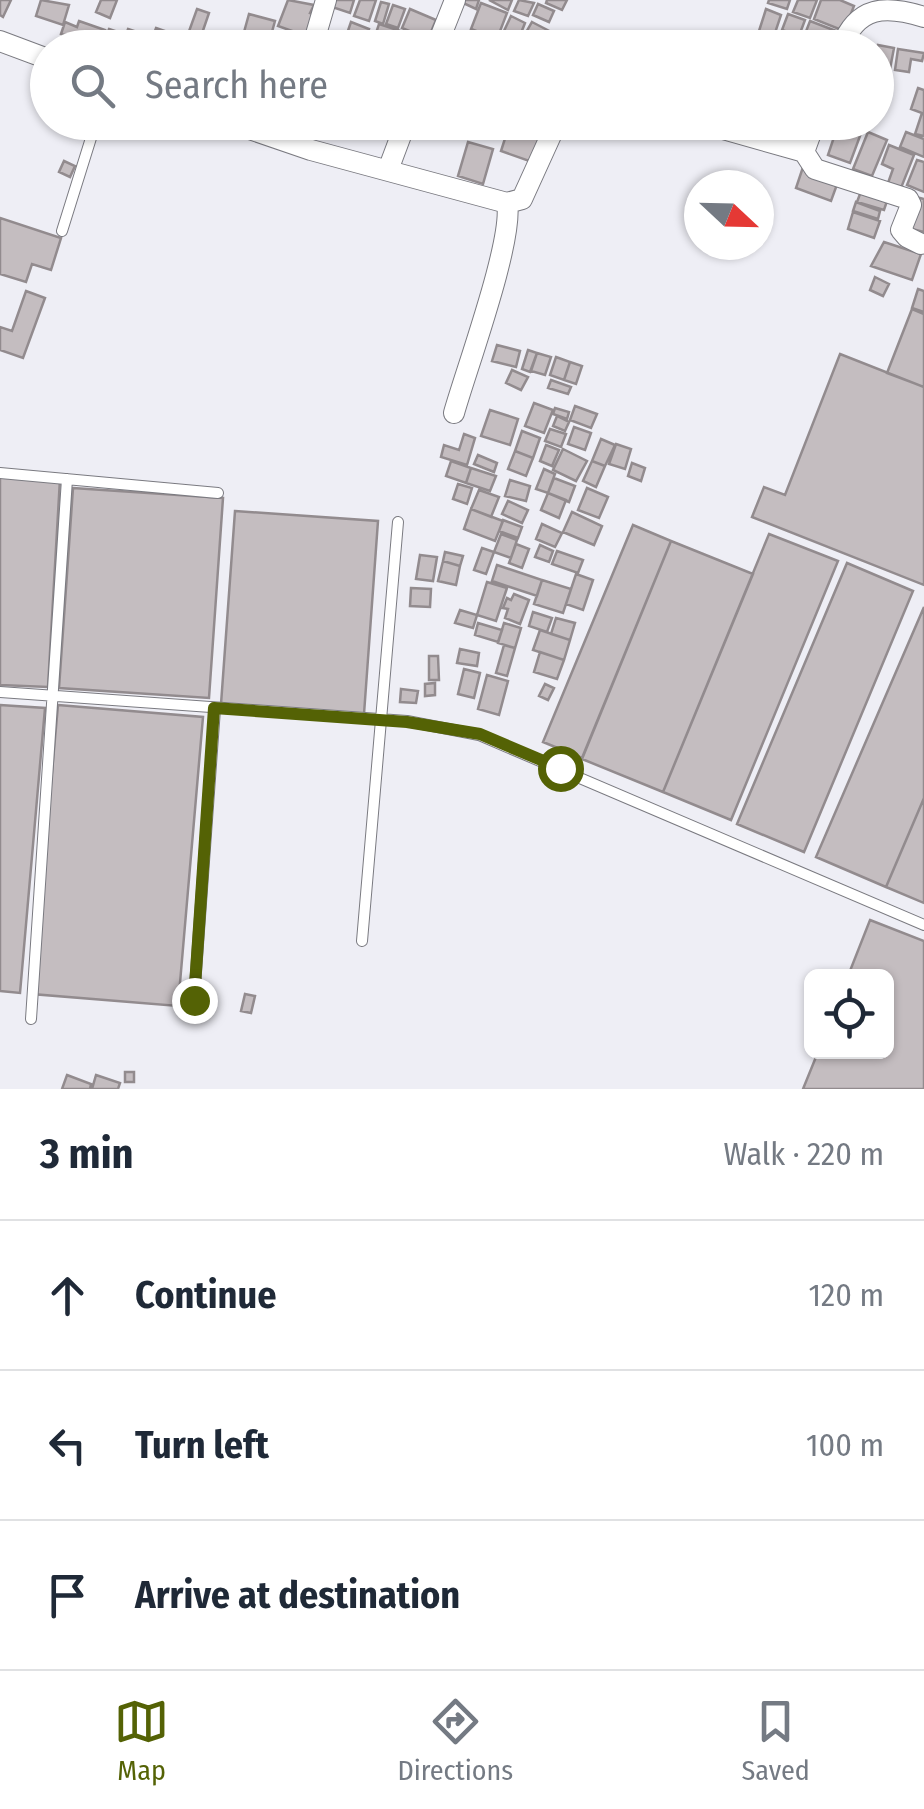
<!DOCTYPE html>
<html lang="en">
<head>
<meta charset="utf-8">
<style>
	:root { --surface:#fff; --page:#f6f6f7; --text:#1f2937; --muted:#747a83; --line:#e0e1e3; --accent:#546205 }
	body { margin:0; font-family:"Fira Sans Condensed",sans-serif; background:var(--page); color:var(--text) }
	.controls { position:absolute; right:30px; bottom:30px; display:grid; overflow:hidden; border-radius:15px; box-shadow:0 2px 8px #0004 }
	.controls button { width:90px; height:90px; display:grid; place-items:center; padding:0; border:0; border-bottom:2px solid var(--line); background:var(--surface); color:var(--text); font:50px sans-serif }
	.compass { position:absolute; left:684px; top:170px; width:90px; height:90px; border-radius:50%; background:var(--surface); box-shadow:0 2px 8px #0004; rotate:112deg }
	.stop { position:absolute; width:30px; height:30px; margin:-22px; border:8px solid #546205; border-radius:50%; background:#fff }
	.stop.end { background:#546205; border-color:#fff; box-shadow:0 2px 10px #0008 }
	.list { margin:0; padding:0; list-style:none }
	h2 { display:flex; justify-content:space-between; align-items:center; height:130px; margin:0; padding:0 40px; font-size:42px }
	h2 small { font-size:32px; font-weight:400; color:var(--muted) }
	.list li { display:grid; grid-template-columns:65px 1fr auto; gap:30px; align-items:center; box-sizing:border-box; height:150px; padding:0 40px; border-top:2px solid var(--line) }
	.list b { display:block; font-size:38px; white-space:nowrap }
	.list em { font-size:32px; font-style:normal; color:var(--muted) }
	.icon { flex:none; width:55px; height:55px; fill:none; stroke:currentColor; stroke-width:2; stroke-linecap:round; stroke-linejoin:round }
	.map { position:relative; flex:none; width:924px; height:1089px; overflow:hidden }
	.search { position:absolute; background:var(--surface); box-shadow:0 2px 8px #0004; left:30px; right:30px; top:30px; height:110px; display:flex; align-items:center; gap:25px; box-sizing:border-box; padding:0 35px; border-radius:55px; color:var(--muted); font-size:38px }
	.sheet { height:580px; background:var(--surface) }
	nav { display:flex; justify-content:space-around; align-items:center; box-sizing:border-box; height:140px; border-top:2px solid var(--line); background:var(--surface); font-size:28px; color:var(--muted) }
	nav a { display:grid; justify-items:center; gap:5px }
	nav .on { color:var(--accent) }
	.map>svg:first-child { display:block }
	.building { fill:#c4bdc0; stroke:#928b8e; stroke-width:2.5 }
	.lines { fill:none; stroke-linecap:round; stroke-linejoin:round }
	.service-casing { stroke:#7a7a80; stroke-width:12 }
	.minor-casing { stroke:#7a7a80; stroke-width:22 }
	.service { stroke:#fff; stroke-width:10 }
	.minor { stroke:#fff; stroke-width:20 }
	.route { stroke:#546205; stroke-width:12 }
</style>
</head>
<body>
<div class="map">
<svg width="924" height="1089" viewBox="0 0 924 1089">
	<rect width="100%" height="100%" fill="#eeeef5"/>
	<path class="building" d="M0 0H11L3 17 0 15Z
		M41 0 69 5 63 25 36 16Z
		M101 0H117L110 18 96 12Z
		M288 0 314 5 310 13 318 16 306 36 278 26Z
		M334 0H354L350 13 332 7Z
		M360 0H376L369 21 354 16Z
		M457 0H479L476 9Z
		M489 0H512L508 10Z
		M519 0 534 3 528 16 514 11Z
		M547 0H567L562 10 546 3Z
		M769 0H790L787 9 768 3Z
		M798 0H817L810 18 793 12Z
		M821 0H840L854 6 844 31 814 19Z
		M381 2 389 4 383 24 375 21Z
		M481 3 507 13 497 39 471 29Z
		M538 4 554 11 549 22 533 15Z
		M393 5 405 9 398 28 386 24Z
		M197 9 209 13 197 48H183Z
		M410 9 436 20 428 39 402 28Z
		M766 9 781 15 774 36 759 31Z
		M249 14 275 21 270 39 244 32Z
		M788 14 805 20 799 36 782 30Z
		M511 16 525 23 519 38 504 31Z
		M79 21 105 30 98 48H71L74 38 61 34 65 22 77 27Z
		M810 21 844 34 838 47 805 34Z
		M351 22 369 29 362 48H342Z
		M532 22 557 35 551 48 524 36Z
		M379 24 416 36 412 48H389L373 42Z
		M156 28 185 38 182 48H149Z
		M109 29 124 34 119 48H102Z
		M128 29 152 37 148 48H122Z
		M283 33 309 42 307 48H278Z
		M563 33 585 42 583 48H557Z
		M753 35 772 41 770 48H749Z
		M242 37 267 47V48H239Z
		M802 37 831 48H798Z
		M878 45 894 48 890 69 876 67Z
		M898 49 924 53 922 61 911 59 909 72 895 70Z
		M918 88 924 90V136L915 134 922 113 911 109Z
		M414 122H437L432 134 413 127Z
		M509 126 541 137 532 162 501 151Z
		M837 128 860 136 850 163 828 155Z
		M868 132 887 140 872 176 853 169Z
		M906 132 924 139V157L900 147Z
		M468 142 493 149 483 184 458 176Z
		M889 145 914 155 901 188 888 183 893 169 882 164Z
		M917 160 924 162V192L907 185Z
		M64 161 75 166 70 177 59 172Z
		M803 167 839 179 831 201 796 188Z
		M863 186 889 195 884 210 857 202Z
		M916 197 924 199V232L908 228Z
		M856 202 880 211 878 219 853 211Z
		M853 212 880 221 874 238 848 229Z
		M0 218 61 238 51 270 32 264 26 282 0 274Z
		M884 242 921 254 912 280 871 266Z
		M875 277 889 284 883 296 870 290Z
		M918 289 924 291V312L912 308Z
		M26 291 45 298 23 358 0 350V327L12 331Z
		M912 309 924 314V387L887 373Z
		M497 345 520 351 516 367 492 361Z
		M528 350 537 353 530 372 522 369Z
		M537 353 551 357 545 375 531 371Z
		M840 354 924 387V585L752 517 764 487 785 495Z
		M556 357 570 362 564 380 550 375Z
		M570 362 582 366 576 384 564 380Z
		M512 370 528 377 521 390 506 383Z
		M551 380 571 387 568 394 548 388Z
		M534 403 553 410 544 433 525 426Z
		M575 406 597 414 591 428 570 420Z
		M555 408 569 412 567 419 553 414Z
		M490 410 518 419 510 445 481 436Z
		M557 416 569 422 565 431 553 426Z
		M574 427 591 433 585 450 568 444Z
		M550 429 566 434 561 447 545 441Z
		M522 431 540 438 533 458 515 451Z
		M464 434 475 438 467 465 441 457 444 445 459 450Z
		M601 439 615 445 605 466 592 461Z
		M616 444 631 449 625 469 609 464Z
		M546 445 559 450 552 466 540 461Z
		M563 449 587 461 576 481 553 470Z
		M515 451 533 458 526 476 508 469Z
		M478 455 497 463 494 472 474 464Z
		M451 461 471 468 466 483 446 476Z
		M592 461 605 466 596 487 583 481Z
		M632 463 645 468 641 481 628 476Z
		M471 468 496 476 490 491 466 483Z
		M544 469 555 474 548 493 536 489Z
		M0 476 60 479 48 687 0 685Z
		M554 478 575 486 569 502 548 493Z
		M510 480 530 486 526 501 505 496Z
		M458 484 472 488 467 504 453 499Z
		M73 488 223 498 209 698 59 688Z
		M587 488 608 497 599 518 578 510Z
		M479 490 499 497 491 517 471 509Z
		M548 493 566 500 559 518 541 510Z
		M508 501 528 510 522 523 502 514Z
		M471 509 503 521 495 541 464 529Z
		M235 511 378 521 364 714 221 704Z
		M572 512 602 526 594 545 563 532Z
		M503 520 522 527 518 538 499 531Z
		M542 524 562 533 555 547 536 539Z
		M633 525 671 541 582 758 543 742Z
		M501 534 517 540 511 558 494 552Z
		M769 534 838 561 731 820 663 792Z
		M671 541 753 574 663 792 582 759Z
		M516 544 529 549 522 568 509 563Z
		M540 545 553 551 549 562 535 557Z
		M482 548 494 552 486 574 474 570Z
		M557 551 583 560 578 573 552 564Z
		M445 552 463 556 460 566 443 561Z
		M420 555 437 557 433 581 416 579Z
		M443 561 460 566 456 585 438 581Z
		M847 563 913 591 804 852 737 824Z
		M497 565 542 580 537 596 492 581Z
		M576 574 593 580 583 610 566 604Z
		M542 580 571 589 563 613 534 604Z
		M487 582 507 588 496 621 477 615Z
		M411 588 431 589 430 607 410 606Z
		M514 594 529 600 520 624 505 618 508 609 503 608 507 598 511 600Z
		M924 607V798L886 887 816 857Z
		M460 610 477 615 473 628 455 623Z
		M533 612 552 618 547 632 529 626Z
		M556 618 575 623 570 640 551 634Z
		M478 623 502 630 498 642 475 635Z
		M504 623 521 628 515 648 498 643Z
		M540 630 570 640 564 660 533 650Z
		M504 645 515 648 507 676 496 673Z
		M460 649 479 653 477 666 457 663Z
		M540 652 564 660 557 679 534 672Z
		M429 656H438L439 680H429Z
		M464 669 480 673 474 698 458 694Z
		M487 675 508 681 499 715 478 709Z
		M435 683V695L425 696V684Z
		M545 684 554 688 548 700 539 696Z
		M401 689 418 691 416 703 400 702Z
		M0 705 45 708 20 993 0 991Z
		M58 705 203 717 178 1006 32 994Z
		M924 798V903L886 887Z
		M870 920 924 941V1089H803L818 1052H886V976H848Z
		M245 994 255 996 251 1013 241 1011Z
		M125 1072H134V1082H125Z
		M67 1075 91 1084 90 1089H62Z
		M96 1075 120 1083 118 1089H92Z"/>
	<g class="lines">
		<defs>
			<path id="service" d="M62 231 96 122
				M0 473 218 493
				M0 692 407 721 479 735 924 925
				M362 941 398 522
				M194 1000 215 709
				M31 1019 67 479"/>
			<path id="minor" d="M0 41 48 59
				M312 48 326 0
				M436 48 455 0
				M841 48C857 5 886 5 924 17
				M229 122 311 150 507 203 522 199 557 122
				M698 122 804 152 815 169 908 199 911 205 901 230 907 237 921 244
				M804 152 815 122
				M388 170 406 122
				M454 413C466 370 514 240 507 203"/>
		</defs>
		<use href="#service" class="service-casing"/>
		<use href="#minor" class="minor-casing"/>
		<use href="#service" class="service"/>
		<use href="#minor" class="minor"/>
	</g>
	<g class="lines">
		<path class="route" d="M194 1000 214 708 407 722 480 734 560 768"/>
	</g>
</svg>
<div class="controls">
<button><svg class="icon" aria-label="locate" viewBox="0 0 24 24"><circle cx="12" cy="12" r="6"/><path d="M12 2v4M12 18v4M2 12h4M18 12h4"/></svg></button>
</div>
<svg class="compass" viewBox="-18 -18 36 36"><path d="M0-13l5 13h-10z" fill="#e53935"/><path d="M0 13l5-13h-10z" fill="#747a83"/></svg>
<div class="stop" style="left:560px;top:768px"></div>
<div class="stop end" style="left:194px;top:1000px"></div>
<div class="search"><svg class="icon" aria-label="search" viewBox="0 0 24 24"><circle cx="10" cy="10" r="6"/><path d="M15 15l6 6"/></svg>Search here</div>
</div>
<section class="sheet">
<h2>3 min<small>Walk · 220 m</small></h2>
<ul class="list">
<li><svg class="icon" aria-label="ahead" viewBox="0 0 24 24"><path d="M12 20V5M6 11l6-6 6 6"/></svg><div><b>Continue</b></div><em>120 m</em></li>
<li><svg class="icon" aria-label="left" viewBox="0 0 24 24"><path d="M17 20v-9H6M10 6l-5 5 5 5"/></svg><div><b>Turn left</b></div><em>100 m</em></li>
<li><svg class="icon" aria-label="arrive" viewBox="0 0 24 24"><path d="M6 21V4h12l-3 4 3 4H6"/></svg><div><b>Arrive at destination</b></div></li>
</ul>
</section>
<nav>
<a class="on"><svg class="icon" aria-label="map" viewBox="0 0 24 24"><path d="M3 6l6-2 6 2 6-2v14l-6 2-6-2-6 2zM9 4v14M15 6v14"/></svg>Map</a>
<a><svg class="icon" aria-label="directions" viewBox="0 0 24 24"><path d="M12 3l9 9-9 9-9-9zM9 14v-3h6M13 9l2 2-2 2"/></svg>Directions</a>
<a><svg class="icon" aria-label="saved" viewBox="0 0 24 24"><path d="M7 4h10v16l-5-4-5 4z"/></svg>Saved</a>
</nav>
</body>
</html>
